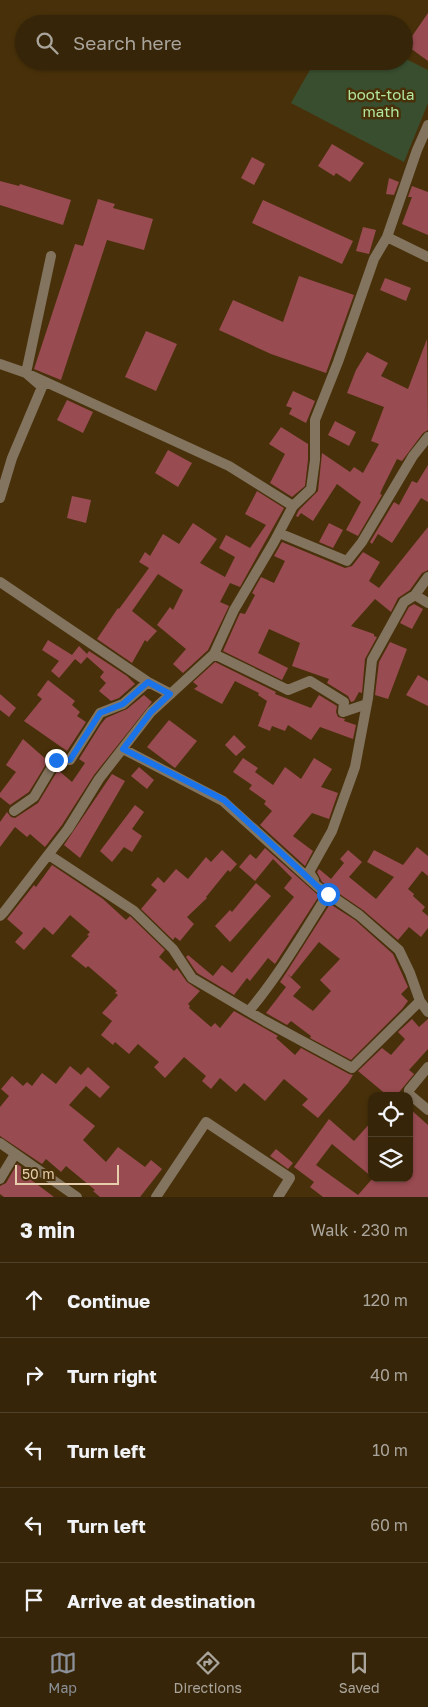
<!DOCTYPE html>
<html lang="en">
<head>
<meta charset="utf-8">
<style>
	:root { --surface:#362508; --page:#413116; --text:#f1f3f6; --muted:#aaa59c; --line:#504229; --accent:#8c9099 }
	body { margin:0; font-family:"Golos Text",sans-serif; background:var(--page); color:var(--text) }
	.controls { position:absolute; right:15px; bottom:15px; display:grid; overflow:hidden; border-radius:10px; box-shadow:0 1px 4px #0004 }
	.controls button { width:45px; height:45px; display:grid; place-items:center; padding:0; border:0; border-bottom:1px solid var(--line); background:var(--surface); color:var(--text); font:25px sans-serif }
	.scale { position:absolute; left:15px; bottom:12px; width:104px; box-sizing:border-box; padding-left:5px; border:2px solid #e6cead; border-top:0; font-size:14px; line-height:18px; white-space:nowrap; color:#e6cead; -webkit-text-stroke:4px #48310a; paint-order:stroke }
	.stop { position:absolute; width:15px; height:15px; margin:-11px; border:4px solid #1a73e8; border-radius:50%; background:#fff }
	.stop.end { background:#1a73e8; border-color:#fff; box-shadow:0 1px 5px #0008 }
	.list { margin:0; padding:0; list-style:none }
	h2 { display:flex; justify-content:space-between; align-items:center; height:65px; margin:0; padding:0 20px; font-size:21px }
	h2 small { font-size:16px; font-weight:400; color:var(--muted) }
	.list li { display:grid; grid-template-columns:32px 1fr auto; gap:15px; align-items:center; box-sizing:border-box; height:75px; padding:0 20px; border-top:1px solid var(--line) }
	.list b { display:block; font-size:19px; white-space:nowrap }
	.list em { font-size:16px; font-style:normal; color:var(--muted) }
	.icon { flex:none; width:28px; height:28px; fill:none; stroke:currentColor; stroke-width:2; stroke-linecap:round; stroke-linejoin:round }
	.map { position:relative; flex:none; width:428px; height:1197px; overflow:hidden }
	.search { position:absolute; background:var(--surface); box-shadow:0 1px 4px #0004; left:15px; right:15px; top:15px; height:55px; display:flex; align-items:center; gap:12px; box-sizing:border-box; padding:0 18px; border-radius:28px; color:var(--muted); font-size:19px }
	.sheet { height:440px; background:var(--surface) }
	nav { display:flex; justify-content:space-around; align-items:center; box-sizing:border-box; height:70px; border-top:1px solid var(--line); background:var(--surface); font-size:14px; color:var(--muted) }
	nav a { display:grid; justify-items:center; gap:2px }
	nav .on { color:var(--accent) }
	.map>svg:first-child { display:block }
	.green { fill:#394e2f }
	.building { fill:#984b51 }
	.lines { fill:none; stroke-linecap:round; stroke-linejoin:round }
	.street { stroke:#83745f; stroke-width:10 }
	.route { stroke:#1a73e8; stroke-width:6 }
	.labels { text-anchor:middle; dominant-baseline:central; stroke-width:5; stroke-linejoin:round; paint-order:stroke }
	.park-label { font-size:15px; fill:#b3e69d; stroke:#48310a }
</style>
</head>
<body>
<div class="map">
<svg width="428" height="1197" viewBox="0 0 428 1197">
	<rect width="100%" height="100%" fill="#48310a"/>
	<path class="green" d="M404 58 428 70V103L404 162 291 103 315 61H404Z"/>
	<path class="building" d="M428 13V61L406 45Z
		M332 144 364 163 350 182 336 173 334 176 318 166Z
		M252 157 265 164 254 185 241 178Z
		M389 178 399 182 394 195 386 194Z
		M0 181 19 186 20 184 71 200 63 225 0 205Z
		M412 186 428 192V235L402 224 412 197H408Z
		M98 199 115 204 113 208 153 219 144 250 107 240 61 380 34 369 75 244 83 246Z
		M263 200 353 241 342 264 252 223Z
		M363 227 376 230 369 254 356 251Z
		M299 276 354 295 326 373 271 354 219 330 233 300 283 322Z
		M385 278 411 288 406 301 380 290Z
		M146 331 177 344 156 391 125 377Z
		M427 339 428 430 423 433 402 461 397 459 383 487 380 494 382 495 358 536 346 530 361 502 337 484 313 521 301 513 298 517 296 516 299 510 318 491 322 453 350 472 354 467 363 473 379 444 371 441 384 407 347 393 356 370 367 352 388 363 381 376 408 389Z
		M293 391 315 401 306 423 289 414 292 408 286 406Z
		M67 400 93 412 83 433 57 420Z
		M335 421 356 432 349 446 328 435Z
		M281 427 308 444V460L305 486 292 497 270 483 285 454 269 444Z
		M168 450 192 463 178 487 155 473Z
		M428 465V502L421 498 392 543 378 534 372 544 370 542 394 502 399 505 412 481 417 483Z
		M257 491 284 508 240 587 230 583 220 602 229 606 208 650 183 673 173 664 186 649 157 625 170 607 173 610 183 590 158 574 132 611 157 631 147 642 145 640 132 663 97 639 118 608 119 609 149 568 139 562 145 552 150 556 163 534 179 544 193 523 217 539 200 563 225 577 235 557 219 548 226 535 250 548 266 525 245 514Z
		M72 496 91 500 86 523 67 518Z
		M329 523 343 530 333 548 319 542Z
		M428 527V570L422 573 410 590 398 598 391 612 375 599 351 626 374 634V636L377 637 365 659 362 693 359 692 354 701 351 702 348 696 327 683 329 679 292 666 300 643 269 629 258 653 288 668 282 680 223 651 240 613 245 614 255 595 252 593 261 577 274 583 285 561 274 556 282 542 345 568 352 566 363 552 380 562 369 581 379 588Z
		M414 604 423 609 412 629 400 623 409 607Z
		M48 640 72 655 79 646 87 654 89 651 127 676 135 684 119 698 111 701 99 691 106 683 100 677 104 672 87 657 81 664 75 659 59 678 51 671 59 661 42 650Z
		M390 642 407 649 388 699 375 695 379 662Z
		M215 662 276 692 275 694 311 708 319 695 337 706 336 712 338 717 345 719 344 721 356 725 353 739 320 727 311 740 288 725 285 731 272 726 270 731 258 726 267 701 258 695 259 693 235 681 222 704 194 689 198 686 193 682Z
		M418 675 428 681V706L406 695Z
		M48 680 75 701 72 705 80 712 77 716 86 722 67 751 24 721 42 699 37 695Z
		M0 694 16 708 9 717 0 710Z
		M144 695 152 702 94 775 62 825 45 847 30 834 27 837 15 827 0 847V822L7 812 11 817 15 818 38 803 58 770 72 782 85 763 79 759 101 724 106 718 127 709Z
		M169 720 197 741 175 768 147 747Z
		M234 735 246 747 236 756 225 745Z
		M23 739 48 761 29 792 10 805 0 797V793L16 772 6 765Z
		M243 758 258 768 255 772 273 785 285 767 301 779 314 758 332 769 321 787 338 793 329 819 312 813 293 836 313 851 305 866 260 825 272 811 264 804 266 801 249 789 252 785 233 772Z
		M139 767 154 780 147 789 131 776Z
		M112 774 125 781 80 858 64 845Z
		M135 805 144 812 132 829 142 836 132 852 124 847 112 862 100 851Z
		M417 847 428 856V876L422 871 408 889 414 894 413 896 425 907 422 911 428 916V928L421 937 409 927 398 940 363 910 322 882 317 872 319 869 331 879 344 863 340 859 348 850 362 862 349 877 376 899 394 877 367 862 374 850 403 865Z
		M265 848 319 896 275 964 268 958 250 981 247 978 234 995 197 973 186 957 188 955 213 976 222 965 232 973 294 897 284 888 292 878 273 859 255 881 239 867 250 854 256 859Z
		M222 850 237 864 230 872 228 870 206 897 207 898 187 917 194 924 180 941 175 937 173 940 141 909 157 890 151 885 158 877 164 883 176 869 188 879 206 857 211 862Z
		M52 865 103 899 126 920 130 916 165 950 159 957 174 971 177 968 187 982 200 991 188 1004 190 1006 189 1008 211 1027 215 1023 220 1028 234 1011 278 1036 276 1038 295 1055 301 1048 349 1074 353 1075 348 1083 318 1118 302 1105 308 1099 284 1079 265 1101 244 1083 236 1092 220 1078 211 1089 202 1081 206 1076 184 1057 165 1078 154 1067 159 1062 138 1044 129 1054 115 1042 113 1045 101 1035 112 1021 102 1013 118 995 115 993 117 991 88 966 86 968 71 956 89 936 87 935 90 932 70 915 53 935 44 927 24 950 15 942 23 933 7 919 34 885 36 887Z
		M256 883 271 896 230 942 215 926 230 910 232 912Z
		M330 904 355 920 393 954 408 987 401 994 408 1001 402 1009 351 1060 310 1038 311 1036 291 1021 287 1025 266 1013 286 987 280 982 286 973 301 987 293 996 313 1011 331 991 320 980 340 959 319 942 291 977 286 973Z
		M412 1019 419 1027 428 1019V1049L409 1070 414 1074 396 1096H388L358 1071 382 1048 391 1055 405 1039 398 1032Z
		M70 1066 81 1075 88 1067 110 1087 100 1098 86 1086 69 1105 95 1126 83 1140 106 1162 118 1147 145 1167 151 1160 162 1169 140 1197H100L93 1191 95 1190 66 1166 61 1172 46 1159 42 1164 0 1136V1107L9 1096 1 1089 12 1076 23 1086 27 1082 32 1086 42 1073 56 1084Z
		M409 1108 428 1125V1197H323L310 1187 314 1182 294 1167 329 1119 354 1141 372 1121V1177L332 1144 316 1165 358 1195 373 1178H409Z
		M276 1149 293 1163 288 1169 270 1156Z
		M17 1164 34 1175 30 1179 54 1197H4L0 1194V1186L6 1183Z"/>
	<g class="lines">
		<path class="street" d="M387 237 428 257
			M0 364 26 373 229 466 293 506 274 542 234 610 214 654 151 712 99 779 68 829 4 912 0 916
			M0 498 12 458 42 387 26 373 51 256
			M293 506 311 489 315 460V420L338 362 374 259 387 237 417 150 428 125
			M279 533 347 561 362 542 413 456 428 437
			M0 582 148 682 171 694
			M415 595 428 577
			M214 654 288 690 310 681 344 702 343 712 367 704
			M123 749 223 801 318 887 359 915 399 950 410 973 420 1001
			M14 811 34 797 56 760H70L100 713 123 704 148 682
			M49 855 134 911 173 949 192 978 265 1021 352 1068 420 1001 428 1012
			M314 880 309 872 332 831 355 767 368 698 372 660 404 602 415 595 428 603
			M249 1011C279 975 303 934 328 894
			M428 1067 409 1090V1094L428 1110
			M0 1143 77 1197
			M0 1179 15 1154
			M156 1197 206 1122 290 1178 278 1197"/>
	</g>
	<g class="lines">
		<path class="route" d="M56 760H70L100 713 123 704 148 682 170 694 151 712 123 749 224 800 318 887 328 894"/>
	</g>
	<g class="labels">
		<g class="park-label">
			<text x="381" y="94">boot-tola<tspan x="381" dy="17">math</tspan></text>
		</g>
	</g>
</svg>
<div class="controls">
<button><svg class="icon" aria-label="locate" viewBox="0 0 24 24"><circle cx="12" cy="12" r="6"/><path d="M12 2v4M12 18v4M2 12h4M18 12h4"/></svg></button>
<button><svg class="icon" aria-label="layers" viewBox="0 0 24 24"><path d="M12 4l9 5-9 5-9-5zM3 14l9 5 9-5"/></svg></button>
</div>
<div class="scale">50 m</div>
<div class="stop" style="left:328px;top:894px"></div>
<div class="stop end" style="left:56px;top:760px"></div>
<div class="search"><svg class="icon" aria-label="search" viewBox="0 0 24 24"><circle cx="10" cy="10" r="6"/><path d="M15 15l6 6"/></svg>Search here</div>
</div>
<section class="sheet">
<h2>3 min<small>Walk · 230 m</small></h2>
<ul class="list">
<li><svg class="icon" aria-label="ahead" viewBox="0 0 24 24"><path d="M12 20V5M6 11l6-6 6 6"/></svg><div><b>Continue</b></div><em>120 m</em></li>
<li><svg class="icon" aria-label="right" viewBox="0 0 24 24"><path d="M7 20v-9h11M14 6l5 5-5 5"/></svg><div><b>Turn right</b></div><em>40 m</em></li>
<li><svg class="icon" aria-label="left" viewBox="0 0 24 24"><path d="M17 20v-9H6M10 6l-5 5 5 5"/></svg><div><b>Turn left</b></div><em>10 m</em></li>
<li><svg class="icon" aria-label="left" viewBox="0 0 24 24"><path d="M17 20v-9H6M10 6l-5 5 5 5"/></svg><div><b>Turn left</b></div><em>60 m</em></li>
<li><svg class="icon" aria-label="arrive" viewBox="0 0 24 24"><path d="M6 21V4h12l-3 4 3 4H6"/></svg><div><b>Arrive at destination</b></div></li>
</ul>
</section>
<nav>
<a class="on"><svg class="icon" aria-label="map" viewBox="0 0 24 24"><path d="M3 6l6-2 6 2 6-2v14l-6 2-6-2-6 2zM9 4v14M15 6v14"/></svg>Map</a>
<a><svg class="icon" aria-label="directions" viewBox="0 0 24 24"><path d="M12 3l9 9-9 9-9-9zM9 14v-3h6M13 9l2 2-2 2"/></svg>Directions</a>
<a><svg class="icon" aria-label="saved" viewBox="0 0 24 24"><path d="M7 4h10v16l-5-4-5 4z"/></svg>Saved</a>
</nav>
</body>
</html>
